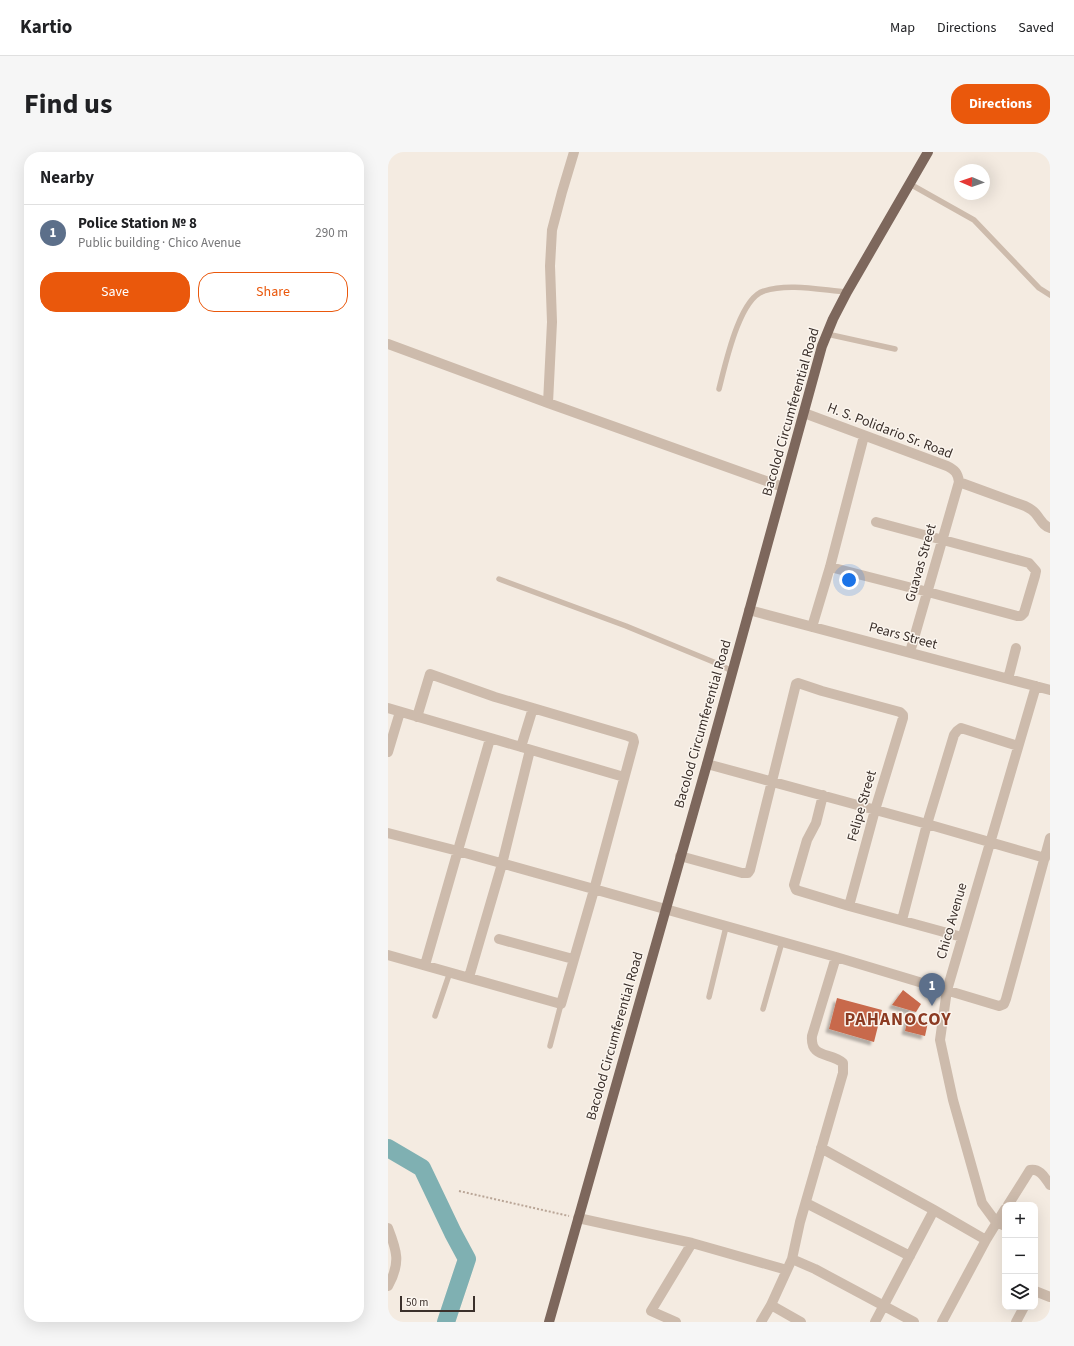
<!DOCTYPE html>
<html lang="en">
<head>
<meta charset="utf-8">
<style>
	:root { --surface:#fff; --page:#f6f6f6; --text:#202124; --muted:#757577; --line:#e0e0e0; --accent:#ea580c }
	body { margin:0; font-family:"Source Sans 3",sans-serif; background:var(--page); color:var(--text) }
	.controls { position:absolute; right:12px; bottom:12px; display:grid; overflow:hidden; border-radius:8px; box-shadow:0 4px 16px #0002 }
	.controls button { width:36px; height:36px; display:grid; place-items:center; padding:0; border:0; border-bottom:1px solid var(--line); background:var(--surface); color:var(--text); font:20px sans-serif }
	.compass { position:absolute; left:566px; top:12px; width:36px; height:36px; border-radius:50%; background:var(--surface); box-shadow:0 4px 16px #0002; rotate:272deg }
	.scale { position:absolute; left:12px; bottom:10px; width:75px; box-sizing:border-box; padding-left:4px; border:2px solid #3b302b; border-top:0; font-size:11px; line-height:14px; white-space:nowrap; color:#3b302b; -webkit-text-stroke:3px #fbf5ee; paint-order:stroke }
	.you { position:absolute; left:461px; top:428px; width:14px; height:14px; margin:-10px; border:3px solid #fff; border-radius:50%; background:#1a73e8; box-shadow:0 0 0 6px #1a73e833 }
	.badge { display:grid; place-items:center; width:26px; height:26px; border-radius:50%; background:var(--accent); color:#fff; font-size:13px; font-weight:700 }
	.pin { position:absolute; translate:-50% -33px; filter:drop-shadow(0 1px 2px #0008) }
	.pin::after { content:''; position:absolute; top:21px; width:14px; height:12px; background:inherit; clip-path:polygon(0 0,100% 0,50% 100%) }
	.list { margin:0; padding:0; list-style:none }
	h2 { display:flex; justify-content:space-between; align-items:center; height:52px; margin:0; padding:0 16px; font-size:17px }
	h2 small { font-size:13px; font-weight:400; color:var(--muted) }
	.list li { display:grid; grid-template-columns:26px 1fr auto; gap:12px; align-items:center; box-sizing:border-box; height:56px; padding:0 16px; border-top:1px solid var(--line) }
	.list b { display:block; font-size:15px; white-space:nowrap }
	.list p { margin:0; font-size:13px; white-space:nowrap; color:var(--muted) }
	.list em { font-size:13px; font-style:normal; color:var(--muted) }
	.actions { display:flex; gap:8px; padding:12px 16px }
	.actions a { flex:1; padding:9px 0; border:1px solid var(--accent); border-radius:16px; text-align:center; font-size:14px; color:var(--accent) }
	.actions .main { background:var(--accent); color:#fff }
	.icon { flex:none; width:22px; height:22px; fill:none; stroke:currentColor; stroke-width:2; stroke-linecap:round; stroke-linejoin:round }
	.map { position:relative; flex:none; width:662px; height:1170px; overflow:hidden; border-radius:16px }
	header { display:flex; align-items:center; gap:24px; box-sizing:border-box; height:56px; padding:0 20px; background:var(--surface); border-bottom:1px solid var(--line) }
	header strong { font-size:19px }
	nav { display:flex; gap:22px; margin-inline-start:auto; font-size:14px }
	.intro { display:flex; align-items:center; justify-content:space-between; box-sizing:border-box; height:96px; padding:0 24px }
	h1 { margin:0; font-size:28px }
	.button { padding:10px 18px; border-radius:16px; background:var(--accent); color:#fff; font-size:14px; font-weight:700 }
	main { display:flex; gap:24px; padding:0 24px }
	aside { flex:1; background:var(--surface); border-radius:16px; box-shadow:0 4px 16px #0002 }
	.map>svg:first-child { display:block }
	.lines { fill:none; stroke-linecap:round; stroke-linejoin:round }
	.river { stroke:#7fb0b2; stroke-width:18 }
	.building { fill:#c8694b; filter:url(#shadow) }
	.path { stroke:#b9a596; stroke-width:2; stroke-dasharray:2 2; stroke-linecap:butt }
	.lane { stroke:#cdbbac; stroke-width:5.5 }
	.street { stroke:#cdbbac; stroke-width:10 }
	.primary { stroke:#7d675c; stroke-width:10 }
	.labels { text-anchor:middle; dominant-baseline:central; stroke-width:3; stroke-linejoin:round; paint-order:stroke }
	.street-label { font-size:14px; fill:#3b302b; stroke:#fbf5ee }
	.district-label { font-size:18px; font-weight:bold; letter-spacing:1px; fill:#8c3b22; stroke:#fbf5ee }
</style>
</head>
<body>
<header>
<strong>Kartio</strong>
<nav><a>Map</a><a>Directions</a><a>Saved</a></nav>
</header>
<div class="intro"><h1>Find us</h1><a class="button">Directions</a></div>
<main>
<aside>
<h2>Nearby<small></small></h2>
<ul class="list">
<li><span class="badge" style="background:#5c6f8a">1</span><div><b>Police Station № 8</b><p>Public building · Chico Avenue</p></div><em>290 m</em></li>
</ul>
<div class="actions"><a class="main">Save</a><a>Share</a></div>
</aside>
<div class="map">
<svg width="662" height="1170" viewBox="0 0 662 1170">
	<defs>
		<filter id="shadow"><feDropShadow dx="-3.5" dy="3.5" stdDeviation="1" flood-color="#0004"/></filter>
	</defs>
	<rect width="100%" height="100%" fill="#f4ebe1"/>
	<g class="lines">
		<path class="river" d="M0 996 34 1016 65 1081 79 1107 58 1170"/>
	</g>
	<path class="building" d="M515 838 533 852 528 860 504 853Z
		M449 846 494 858 486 890 441 877Z
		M520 865 540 870 537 884 517 879Z"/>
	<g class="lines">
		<path class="path" d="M71 1039 181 1064"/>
		<path class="lane" d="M522 32 586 68 651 136 662 143
			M439 182 507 197
			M331 237C337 214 351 146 376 139 400 131 433 138 459 140
			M111 427 238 474 328 511 344 519
			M321 845 338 775
			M375 857 394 790
			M47 864 62 820
			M162 894 173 852"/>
		<path class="street" d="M0 192 160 251 395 335
			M160 251 164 170 162 114 164 78 174 40 186 0
			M416 261 559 314C567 318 570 321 571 330L522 500
			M571 330 637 354C641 356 645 358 648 362 653 368 655 374 662 376
			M442 415 540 440 629 464H633L636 461 647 424 648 419 641 411 488 370
			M361 458 662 538
			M424 475 442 415 476 284
			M620 527 628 496
			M0 556 236 625
			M133 595 145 556
			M0 600 12 560
			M319 612 539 672 657 706
			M435 643 428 671 419 688 406 733 408 738 461 754 574 785
			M0 681 70 699 448 805 611 854 616 852 618 847 662 686
			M292 704 354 721H360L362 718 408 532 410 531 434 539 512 560 515 563V566L487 658 461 754
			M514 768 539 672 566 583 569 579 573 576 630 594
			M111 787 185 807
			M0 803 173 852 206 738 246 590 245 586 240 584 107 545 42 522 29 565
			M37 813 102 587
			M81 825 114 712 142 598
			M433 996 546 1058 598 1088
			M418 1051 522 1104
			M620 1053 642 1018C652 1016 657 1026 662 1033
			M190 1066 304 1091 399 1118
			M617 1074 608 1070 594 1051 565 948 552 888 559 838 648 534
			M0 1076C9 1099 13 1111 0 1134
			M404 1107 427 1117 526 1170
			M647 1139 662 1145
			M383 1153 413 1170
			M288 1170 263 1159 304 1091
			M373 1170 383 1153 404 1107 412 1070 455 921V911C443 900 422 907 424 884L448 805
			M487 1170 546 1058
			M554 1170 598 1088 617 1057
			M628 1170 636 1155"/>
		<path class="primary" d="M161 1170 319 612 434 194 445 167 459 140 540 0"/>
	</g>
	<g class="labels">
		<g class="street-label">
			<text transform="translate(403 260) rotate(-74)">Bacolod Circumferential Road</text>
			<text transform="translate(502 279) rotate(21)">H. S. Polidario Sr. Road</text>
			<text transform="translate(533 411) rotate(-74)">Guavas Street</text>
			<text transform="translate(515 484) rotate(15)">Pears Street</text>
			<text transform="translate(315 572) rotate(-74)">Bacolod Circumferential Road</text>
			<text transform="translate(474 654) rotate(-74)">Felipe Street</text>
			<text transform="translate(564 769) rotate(-74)">Chico Avenue</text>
			<text transform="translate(227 884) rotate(-74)">Bacolod Circumferential Road</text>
		</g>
		<g class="district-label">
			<text x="510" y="867">PAHANOCOY</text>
		</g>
	</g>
</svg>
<div class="controls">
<button>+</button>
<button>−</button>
<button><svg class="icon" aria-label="layers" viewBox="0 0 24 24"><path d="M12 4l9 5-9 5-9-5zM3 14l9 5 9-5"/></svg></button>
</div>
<svg class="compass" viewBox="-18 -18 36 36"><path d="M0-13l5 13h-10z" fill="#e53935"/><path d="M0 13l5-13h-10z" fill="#757577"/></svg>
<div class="scale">50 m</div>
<div class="you"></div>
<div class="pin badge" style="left:544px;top:854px;background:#5c6f8a">1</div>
</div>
</main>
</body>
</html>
